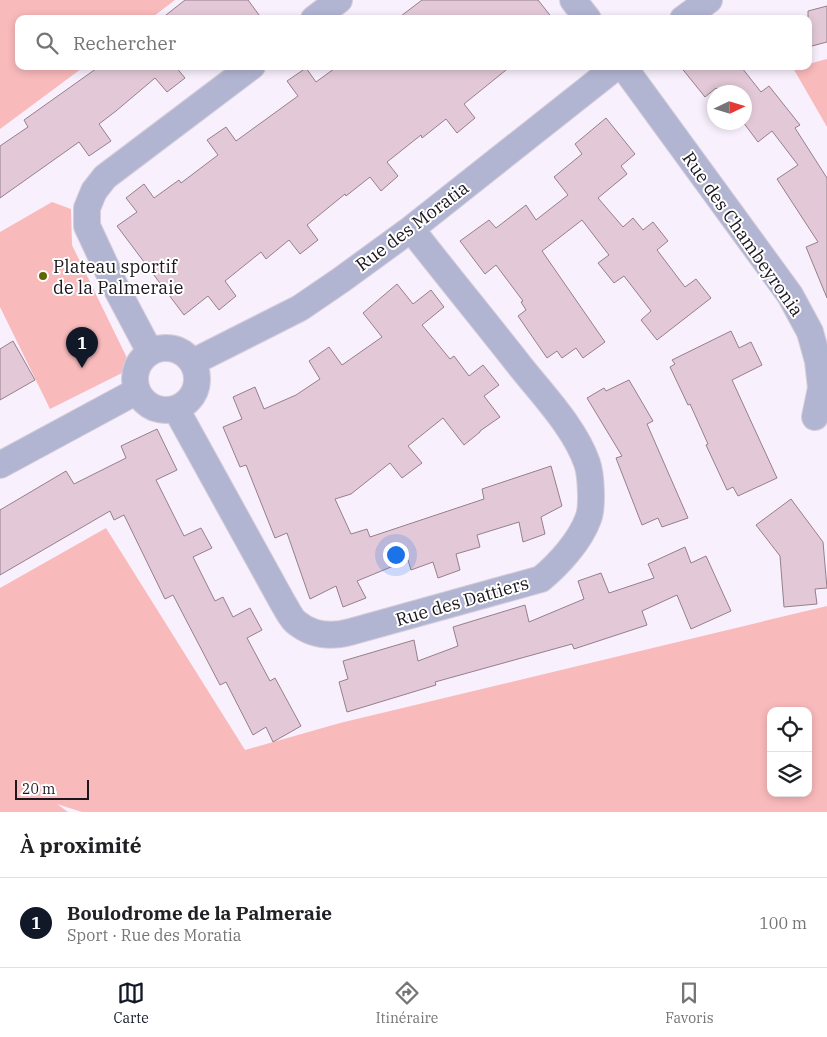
<!DOCTYPE html>
<html lang="fr">
<head>
<meta charset="utf-8">
<style>
	:root { --surface:#fff; --page:#f6f6f6; --text:#202124; --muted:#757577; --line:#e0e0e0; --accent:#111827 }
	body { margin:0; font-family:"IBM Plex Serif",serif; background:var(--page); color:var(--text) }
	.controls { position:absolute; right:15px; bottom:15px; display:grid; overflow:hidden; border-radius:10px; box-shadow:0 2px 8px #0003 }
	.controls button { width:45px; height:45px; display:grid; place-items:center; padding:0; border:0; border-bottom:1px solid var(--line); background:var(--surface); color:var(--text); font:25px sans-serif }
	.compass { position:absolute; left:707px; top:85px; width:45px; height:45px; border-radius:50%; background:var(--surface); box-shadow:0 2px 8px #0003; rotate:86deg }
	.scale { position:absolute; left:15px; bottom:12px; width:74px; box-sizing:border-box; padding-left:5px; border:2px solid #1c171f; border-top:0; font-size:14px; line-height:18px; white-space:nowrap; color:#1c171f; -webkit-text-stroke:4px #fff; paint-order:stroke }
	.you { position:absolute; left:395px; top:554px; width:18px; height:18px; margin:-12px; border:4px solid #fff; border-radius:50%; background:#1a73e8; box-shadow:0 0 0 8px #1a73e833 }
	.badge { display:grid; place-items:center; width:32px; height:32px; border-radius:50%; background:var(--accent); color:#fff; font-size:16px; font-weight:700 }
	.pin { position:absolute; translate:-50% -41px; filter:drop-shadow(0 1px 2px #0008) }
	.pin::after { content:''; position:absolute; top:26px; width:18px; height:15px; background:inherit; clip-path:polygon(0 0,100% 0,50% 100%) }
	.list { margin:0; padding:0; list-style:none }
	h2 { display:flex; justify-content:space-between; align-items:center; height:65px; margin:0; padding:0 20px; font-size:21px }
	h2 small { font-size:16px; font-weight:400; color:var(--muted) }
	.list li { display:grid; grid-template-columns:32px 1fr auto; gap:15px; align-items:center; box-sizing:border-box; height:90px; padding:0 20px; border-top:1px solid var(--line) }
	.list b { display:block; font-size:19px; white-space:nowrap }
	.list p { margin:0; font-size:16px; white-space:nowrap; color:var(--muted) }
	.list em { font-size:16px; font-style:normal; color:var(--muted) }
	.icon { flex:none; width:28px; height:28px; fill:none; stroke:currentColor; stroke-width:2; stroke-linecap:round; stroke-linejoin:round }
	.map { position:relative; flex:none; width:827px; height:812px; overflow:hidden }
	.search { position:absolute; background:var(--surface); box-shadow:0 2px 8px #0003; left:15px; right:15px; top:15px; height:55px; display:flex; align-items:center; gap:12px; box-sizing:border-box; padding:0 18px; border-radius:10px; color:var(--muted); font-size:19px }
	.sheet { height:155px; background:var(--surface) }
	nav { display:flex; justify-content:space-around; align-items:center; box-sizing:border-box; height:70px; border-top:1px solid var(--line); background:var(--surface); font-size:14px; color:var(--muted) }
	nav a { display:grid; justify-items:center; gap:2px }
	nav .on { color:var(--accent) }
	.map>svg:first-child { display:block }
	.green { fill:#f9babc; fill-rule:evenodd }
	.building { fill:#e3c9d7; stroke:#967f8b }
	.lines { fill:none; stroke-linecap:round; stroke-linejoin:round }
	.minor-casing { stroke:#d6cdda; stroke-width:28 }
	.minor { stroke:#b2b5d2; stroke-width:26 }
	.poi-dot { fill:#606502; stroke:#fff; stroke-width:2 }
	.labels { text-anchor:middle; dominant-baseline:central; stroke-width:4; stroke-linejoin:round; paint-order:stroke }
	.street-label { font-size:18px; fill:#1c171f; stroke:#fff }
	.poi-label { font-size:18px; fill:#1c171f; stroke:#fff; text-anchor:start }
</style>
</head>
<body>
<div class="map">
<svg width="827" height="812" viewBox="0 0 827 812">
	<rect width="100%" height="100%" fill="#f9f0fe"/>
	<path class="green" d="M0 0H175L150 19H19V66H85L0 129Z
		M827 59V127L793 68 808 66V64Z
		M52 202 71 209 72 245 127 358 122 373 50 409 0 307V232Z
		M106 528 245 750 340 723 827 606V812H82L57 804 68 812H0V588ZM771 711H808V793H771Z"/>
	<path class="building" d="M185 0H248L262 19H161Z
		M422 0H538L553 19H397Z
		M827 6V42L808 47V11Z
		M100 66H175L185 78 167 92 155 78 116 111 99 124 111 141 89 156 79 142 0 198V146L28 127 24 120Z
		M338 66H511L464 104 475 118 457 133 446 119 422 138 421 135 387 162 398 176 381 191 370 177 346 196 345 194 307 225 318 240 300 254 289 240 266 259 261 252 225 281 236 296 219 310 208 296 184 315 117 226 137 212 126 198 144 184 154 198 179 180 181 183 218 155 207 140 226 127 236 141 298 96 287 81 306 68 316 82Z
		M680 66H744L742 68 761 92 769 86 800 125 795 128 827 178V298L806 247 818 242 777 179 798 165 772 131 758 142 743 122H744V92H719L716 88 705 97Z
		M606 118 635 154 621 166 627 174 598 198 623 227 633 218 643 230 653 222 668 241 657 250 685 287 696 279 711 298 657 340 641 320 651 311 624 276 614 283 598 263 609 255 582 220 542 251 605 342 583 358 576 348 562 358 557 351 547 358 518 316 526 310 521 302 523 301 496 265 485 274 460 241 489 220 496 228 526 205 536 220 568 195 554 177 582 154 575 144Z
		M397 284 413 304 431 290 444 307 422 325 450 359 454 356 469 376 483 365 499 385 484 396 500 417 480 431V432L464 445 443 418 408 446 422 463 402 478 390 463 351 494 335 499 351 534 367 529 370 537 484 499 482 489 551 466 562 506 541 517 545 534 523 542 519 522 477 535 480 547 456 554 460 570 438 578 433 562 411 570 408 560 357 581 366 598 343 607 336 586 310 599 287 533 275 538 246 465 240 467 223 427 242 419 233 397 255 387 264 409 296 395 320 379 309 361 329 347 342 365 382 337 363 313Z
		M731 331 739 348 751 342 762 365 732 380 777 478 738 496 733 487 727 490 706 445 708 444 690 404 688 405 670 367 675 364 672 360Z
		M13 341 35 380 0 400V349Z
		M629 380 653 421 647 424 688 518 662 527 658 518 642 525 616 458 622 456 587 398 604 388 606 391Z
		M157 429 177 470 156 480 184 536 201 528 212 548 193 557 215 601 223 597 233 617 250 608 262 630 247 638 270 681 275 678 301 726 273 742 266 727 253 735 226 682 220 685 173 595 165 599 124 515 114 520 110 511 0 575V510L66 471 74 484 126 458 121 446Z
		M791 499 823 542 827 588 815 589 817 604 784 607 780 556 756 525Z
		M685 547 691 563 706 556 731 611 691 629 677 595 642 611 647 625 574 649 572 644 435 682 436 685 347 712 339 682 348 679 343 661 414 640 418 661 458 646 453 627 525 605 529 622 584 599 578 581 601 573 609 593 654 578 648 564Z"/>
	<g class="lines">
		<defs>
			<path id="minor" d="M573 0 588 19
				M314 19 339 0
				M683 19 709 0
				M623 66 790 295 810 332 818 361 821 388 815 417
				M135 379a31 31 0 1 1 62 0a31 31 0 1 1-62 0Z
				M150 352 114 284 87 226V208L94 191 105 177 252 66
				M193 362 300 308 341 280 411 229 617 66
				M176 409 283 603C287 609 291 619 297 623 313 636 331 637 350 632L541 579C559 564 580 541 588 519 593 508 591 474 587 463 575 428 543 395 520 366 484 320 447 275 411 229
				M0 465 137 391"/>
		</defs>
		<use href="#minor" class="minor-casing"/>
		<use href="#minor" class="minor"/>
	</g>
	<circle class="poi-dot" cx="43" cy="276" r="5"/>
	<g class="labels">
		<g class="street-label">
			<text transform="translate(412 226) rotate(-37)">Rue des Moratia</text>
			<text transform="translate(743 234) rotate(55)">Rue des Chambeyronia</text>
			<text transform="translate(462 601) rotate(-16)">Rue des Dattiers</text>
		</g>
		<g class="poi-label">
			<text x="53" y="266">Plateau sportif<tspan x="53" dy="21">de la Palmeraie</tspan></text>
		</g>
	</g>
</svg>
<div class="controls">
<button><svg class="icon" aria-label="locate" viewBox="0 0 24 24"><circle cx="12" cy="12" r="6"/><path d="M12 2v4M12 18v4M2 12h4M18 12h4"/></svg></button>
<button><svg class="icon" aria-label="layers" viewBox="0 0 24 24"><path d="M12 4l9 5-9 5-9-5zM3 14l9 5 9-5"/></svg></button>
</div>
<svg class="compass" viewBox="-18 -18 36 36"><path d="M0-13l5 13h-10z" fill="#e53935"/><path d="M0 13l5-13h-10z" fill="#757577"/></svg>
<div class="scale">20 m</div>
<div class="you"></div>
<div class="pin badge" style="left:82px;top:368px">1</div>
<div class="search"><svg class="icon" aria-label="search" viewBox="0 0 24 24"><circle cx="10" cy="10" r="6"/><path d="M15 15l6 6"/></svg>Rechercher</div>
</div>
<section class="sheet">
<h2>À proximité<small></small></h2>
<ul class="list">
<li><span class="badge">1</span><div><b>Boulodrome de la Palmeraie</b><p>Sport · Rue des Moratia</p></div><em>100 m</em></li>
</ul>
</section>
<nav>
<a class="on"><svg class="icon" aria-label="map" viewBox="0 0 24 24"><path d="M3 6l6-2 6 2 6-2v14l-6 2-6-2-6 2zM9 4v14M15 6v14"/></svg>Carte</a>
<a><svg class="icon" aria-label="directions" viewBox="0 0 24 24"><path d="M12 3l9 9-9 9-9-9zM9 14v-3h6M13 9l2 2-2 2"/></svg>Itinéraire</a>
<a><svg class="icon" aria-label="saved" viewBox="0 0 24 24"><path d="M7 4h10v16l-5-4-5 4z"/></svg>Favoris</a>
</nav>
</body>
</html>
